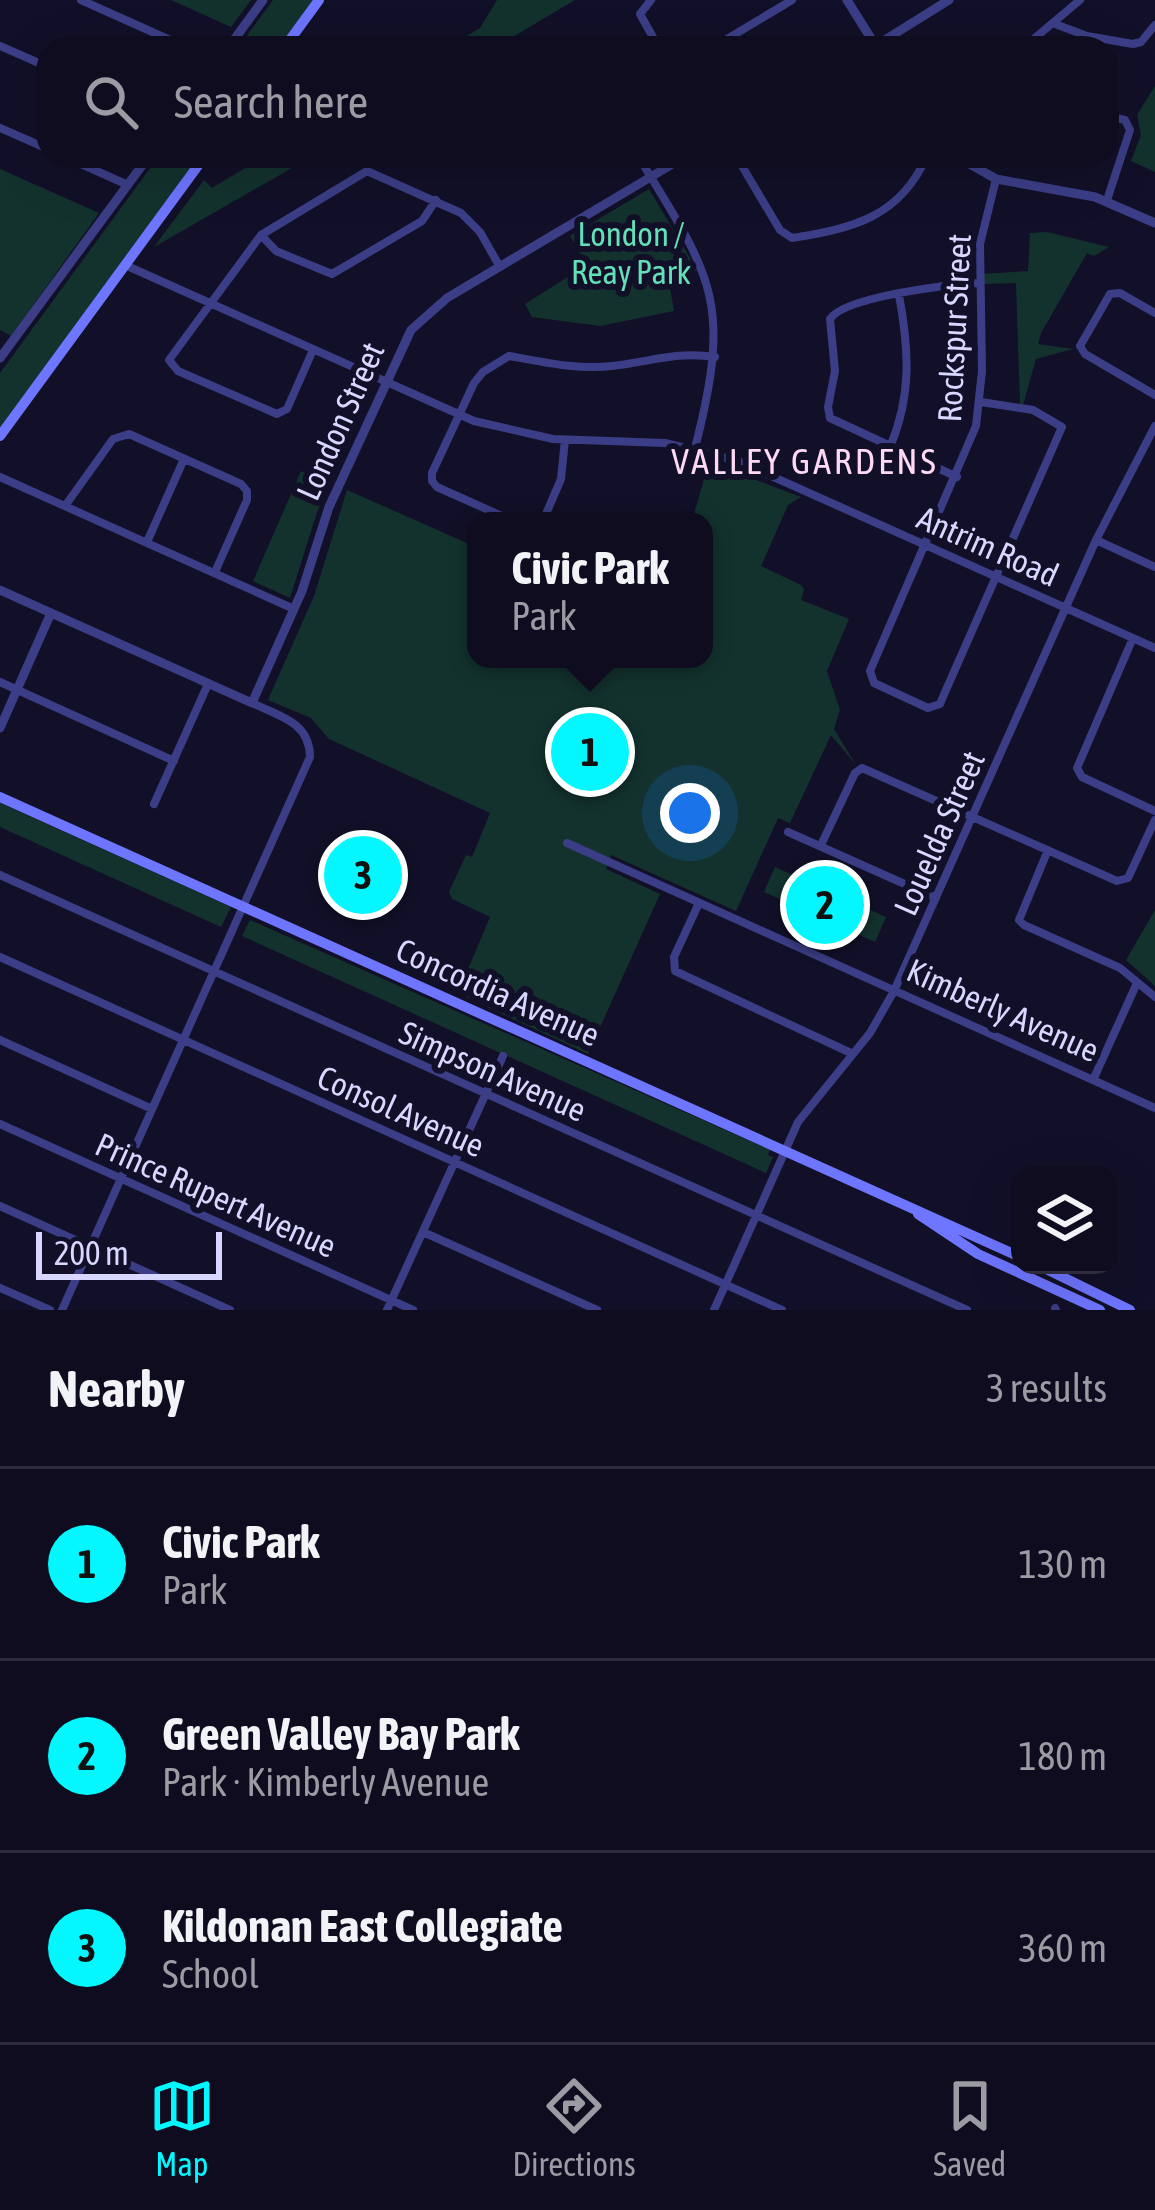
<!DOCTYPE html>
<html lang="en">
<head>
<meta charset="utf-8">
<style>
	:root { --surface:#0e0c1e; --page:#1c1a2b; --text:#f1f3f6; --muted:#9b9ba4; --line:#2e2c3c; --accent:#04f7fe }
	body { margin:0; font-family:"Asap Condensed",sans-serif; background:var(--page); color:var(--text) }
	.controls { position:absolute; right:36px; bottom:36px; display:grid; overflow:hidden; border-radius:24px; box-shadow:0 12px 48px #0002 }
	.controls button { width:108px; height:108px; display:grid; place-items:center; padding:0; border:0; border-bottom:3px solid var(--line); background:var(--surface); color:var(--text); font:60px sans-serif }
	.scale { position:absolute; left:36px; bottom:30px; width:186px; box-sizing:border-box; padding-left:12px; border:6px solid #d8d7ff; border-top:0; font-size:33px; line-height:42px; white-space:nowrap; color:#d8d7ff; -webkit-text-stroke:9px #121028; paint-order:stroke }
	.you { position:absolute; left:690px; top:813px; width:42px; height:42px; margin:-30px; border:9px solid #fff; border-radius:50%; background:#1a73e8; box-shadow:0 0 0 18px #1a73e833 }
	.badge { display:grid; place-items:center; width:78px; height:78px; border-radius:50%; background:var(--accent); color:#111; font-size:39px; font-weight:700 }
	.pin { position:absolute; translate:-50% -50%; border:6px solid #fff; box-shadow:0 3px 12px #0006 }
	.popup { position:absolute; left:467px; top:512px; width:246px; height:156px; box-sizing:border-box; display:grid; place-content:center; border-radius:24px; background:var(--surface); filter:drop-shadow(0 3px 9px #0005); font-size:39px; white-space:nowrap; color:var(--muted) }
	.popup b { font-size:45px; color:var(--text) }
	.popup::after { content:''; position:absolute; left:50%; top:100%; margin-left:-24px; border:24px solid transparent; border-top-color:var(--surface) }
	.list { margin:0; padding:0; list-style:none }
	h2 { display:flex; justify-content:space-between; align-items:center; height:156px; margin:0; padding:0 48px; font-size:51px }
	h2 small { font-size:39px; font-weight:400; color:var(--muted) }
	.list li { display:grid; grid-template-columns:78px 1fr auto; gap:36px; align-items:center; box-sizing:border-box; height:192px; padding:0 48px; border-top:3px solid var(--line) }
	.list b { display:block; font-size:45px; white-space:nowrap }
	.list p { margin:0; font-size:39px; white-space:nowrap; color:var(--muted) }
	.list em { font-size:39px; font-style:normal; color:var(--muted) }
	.icon { flex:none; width:66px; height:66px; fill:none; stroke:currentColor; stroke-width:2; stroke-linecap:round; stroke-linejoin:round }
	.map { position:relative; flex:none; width:1155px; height:1310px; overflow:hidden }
	.search { position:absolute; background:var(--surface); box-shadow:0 12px 48px #0002; left:36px; right:36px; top:36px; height:132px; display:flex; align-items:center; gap:30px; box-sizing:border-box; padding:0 42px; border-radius:36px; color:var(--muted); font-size:45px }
	.sheet { height:732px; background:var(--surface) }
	nav { display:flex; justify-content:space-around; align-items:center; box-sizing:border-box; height:168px; border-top:3px solid var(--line); background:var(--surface); font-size:33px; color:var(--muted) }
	nav a { display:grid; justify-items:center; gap:6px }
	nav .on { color:var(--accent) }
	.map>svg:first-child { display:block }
	.green { fill:#13322e }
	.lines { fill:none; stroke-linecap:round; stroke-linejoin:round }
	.minor { stroke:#3b3e86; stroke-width:8 }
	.tertiary { stroke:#3b3e86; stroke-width:9 }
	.secondary { stroke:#6e75fe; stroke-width:10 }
	.labels { text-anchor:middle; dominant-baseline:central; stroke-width:12; stroke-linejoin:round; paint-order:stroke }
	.park-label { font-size:33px; fill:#62e0b7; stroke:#121028 }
	.street-label { font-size:33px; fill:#d8d7ff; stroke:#121028 }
	.neighbourhood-label { font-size:36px; letter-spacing:3px; fill:#ffd9f4; stroke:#121028 }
</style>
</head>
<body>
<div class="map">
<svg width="1155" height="1310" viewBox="0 0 1155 1310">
	<rect width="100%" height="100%" fill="#121028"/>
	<path class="green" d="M171 0H251L231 27Z
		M273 0H313L278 48H238Z
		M497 0H575L494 48H447L480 28Z
		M1155 86V172L1131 161 1141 135 1137 115Z
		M159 156H199L0 428V373Z
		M287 156H313L154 247 204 180 212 188 255 162 267 168Z
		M0 169 99 213 11 336 0 330Z
		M649 189 697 270 669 282 674 311 600 326 532 317 525 304 587 265 570 236Z
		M1047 232 1109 247 1094 256 1087 253 1041 333 1038 344 1073 349 1036 359 1023 405 1020 404 1016 283 981 284 980 274 1028 271 1030 233Z
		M709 462 801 497 788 505 761 566 801 585 804 589 801 600 849 619 827 671 840 710 834 729 856 765 831 735 790 823 778 818 736 911 611 855 606 869 660 894 588 1054 458 993 490 917 452 899 449 892 466 855 472 857 490 813 329 739 311 718 268 700 314 596 347 490 476 547V659H704V521H692Z
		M301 471 330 484 317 512 290 598 253 581Z
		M0 803 231 907 221 927 0 827Z
		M775 867 886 917 875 942 764 892Z
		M1155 910V986L1126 960Z
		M250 920 770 1150 768 1155 773 1157 766 1173 242 936Z"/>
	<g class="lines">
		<path class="minor" d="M81 0 188 48
			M651 0 640 14 659 48
			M1055 24 1087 36 1133 44 1141 42 1155 25
			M0 46 48 67
			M712 48 792 0
			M1023 48 1080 0
			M1107 116 1125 120 1130 130 1107 200
			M0 128 48 149
			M63 156 128 185
			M518 156H531
			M638 156C714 279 732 303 695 448
			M736 156 780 230 792 238C854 228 900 217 927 156
			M261 235 276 251 332 274 422 221 436 200
			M125 265 474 421 553 439 665 443 738 461 1155 648
			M1155 313 1120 293 1110 294 1080 346 1085 354 1155 395
			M313 350 287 409 277 414 178 371 169 360 261 235 367 171 461 213 480 232 500 267
			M981 402 1033 410 1062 427 942 699 940 704 928 708 874 683 870 671 976 426 982 371 980 244 996 179
			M890 447C912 395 909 349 899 295
			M0 477 294 609
			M957 477 830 418 828 407 835 371 830 319C844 297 949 284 978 283
			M65 506 113 439 129 434 241 484 247 491V500L215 572
			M513 521 437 487 432 481V473L474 383 483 372 509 356C544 362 576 370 612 366 651 362 674 351 715 357
			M543 521 561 479 565 440
			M1096 540 1155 567
			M147 542 184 459
			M1133 638 1077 768 1082 777 1155 811
			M0 682 174 761
			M154 804 208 684
			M788 832 936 898
			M567 843 1155 1108
			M821 845 855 773 862 768 1117 881 1128 878 1155 820
			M1048 850 1019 920 1024 925 1120 968 1155 997
			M0 875 967 1310
			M699 903 674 957 675 971 853 1054
			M0 957 782 1310
			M0 1040 152 1109
			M1093 1080 1137 983
			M0 1124 413 1310
			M0 1206 230 1310
			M423 1232 597 1310
			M0 1288 50 1310
			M1055 1308 1056 1310
			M62 1310 310 757C310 722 279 716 252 703
			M387 1310 503 1056
			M714 1310 798 1122 870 1033 894 991 1096 540 1155 426"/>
		<path class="tertiary" d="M847 0 877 48
			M228 48 263 0
			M872 48 949 0
			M956 156 996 179 1095 197 1155 223
			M0 358 149 156
			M0 590 252 703 302 591 329 507 411 330 447 298 686 156
			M0 728 51 613"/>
		<path class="secondary" d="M284 48 319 0
			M0 436 205 156
			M0 797 1020 1257
			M918 1214 978 1254 1100 1310
			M1038 1265 1130 1310"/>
	</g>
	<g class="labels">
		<g class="park-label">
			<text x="631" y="234">London /<tspan x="631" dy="38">Reay Park</tspan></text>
		</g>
		<g class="street-label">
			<text transform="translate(954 328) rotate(-87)">Rockspur Street</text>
			<text transform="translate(340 421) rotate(-66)">London Street</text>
			<text transform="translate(988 546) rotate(24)">Antrim Road</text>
			<text transform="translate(939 833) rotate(-66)">Louelda Street</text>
			<text transform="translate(498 992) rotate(24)">Concordia Avenue</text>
			<text transform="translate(1003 1010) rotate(24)">Kimberly Avenue</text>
			<text transform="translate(493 1071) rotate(24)">Simpson Avenue</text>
			<text transform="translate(401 1111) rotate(24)">Consol Avenue</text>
			<text transform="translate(216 1195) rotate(24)">Prince Rupert Avenue</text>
		</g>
		<g class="neighbourhood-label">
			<text x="805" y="461">VALLEY GARDENS</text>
		</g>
	</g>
</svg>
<div class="controls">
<button><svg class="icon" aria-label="layers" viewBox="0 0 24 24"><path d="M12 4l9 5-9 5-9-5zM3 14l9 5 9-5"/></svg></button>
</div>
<div class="scale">200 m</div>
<div class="you"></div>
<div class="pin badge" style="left:590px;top:752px">1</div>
<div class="popup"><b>Civic Park</b>Park</div>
<div class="pin badge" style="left:825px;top:905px">2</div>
<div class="pin badge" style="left:363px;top:875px">3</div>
<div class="search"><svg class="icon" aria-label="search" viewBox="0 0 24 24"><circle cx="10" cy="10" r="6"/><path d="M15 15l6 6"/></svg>Search here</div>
</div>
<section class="sheet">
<h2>Nearby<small>3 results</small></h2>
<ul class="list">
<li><span class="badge">1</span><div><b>Civic Park</b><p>Park</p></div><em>130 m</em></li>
<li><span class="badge">2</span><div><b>Green Valley Bay Park</b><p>Park · Kimberly Avenue</p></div><em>180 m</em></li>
<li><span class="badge">3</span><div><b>Kildonan East Collegiate</b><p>School</p></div><em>360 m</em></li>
</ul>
</section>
<nav>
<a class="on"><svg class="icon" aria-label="map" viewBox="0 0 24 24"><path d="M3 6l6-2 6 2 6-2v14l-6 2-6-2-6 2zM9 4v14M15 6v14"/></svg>Map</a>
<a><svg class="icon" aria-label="directions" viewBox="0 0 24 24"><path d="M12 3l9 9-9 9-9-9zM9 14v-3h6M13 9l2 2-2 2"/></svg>Directions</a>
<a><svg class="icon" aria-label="saved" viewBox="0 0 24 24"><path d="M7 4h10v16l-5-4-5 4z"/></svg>Saved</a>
</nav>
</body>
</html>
